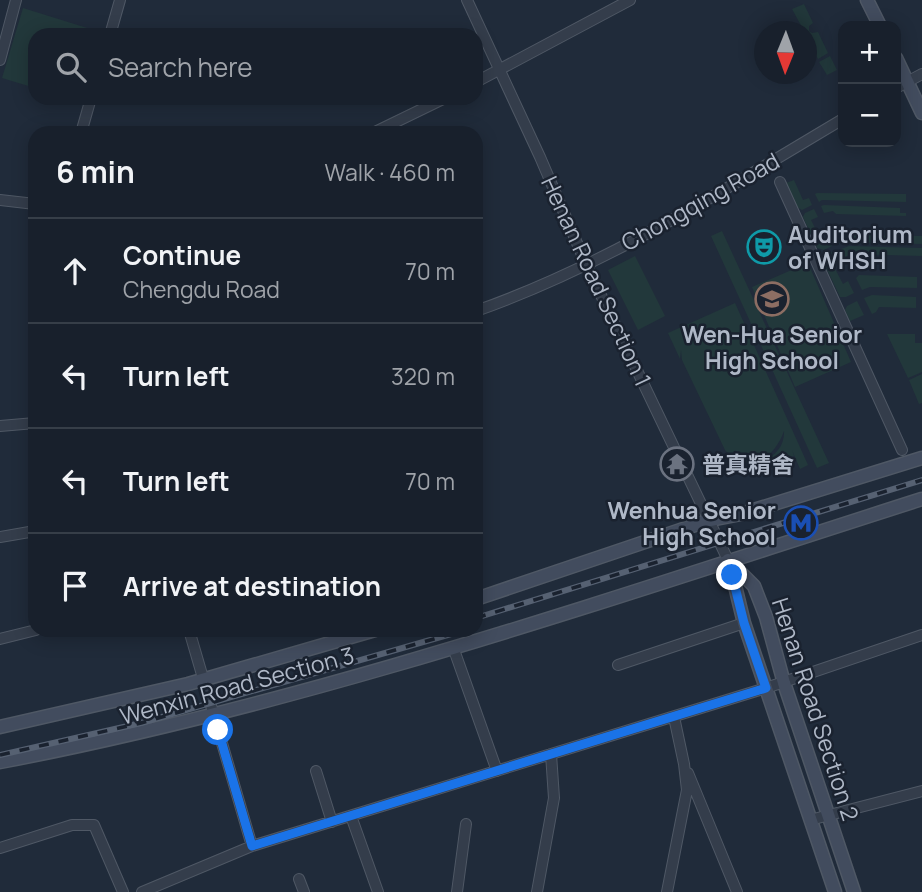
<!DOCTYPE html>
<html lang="en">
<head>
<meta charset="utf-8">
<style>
	:root { --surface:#18202c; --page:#212834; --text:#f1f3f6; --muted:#9fa3a9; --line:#363e48 }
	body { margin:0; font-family:Manrope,"Noto Sans TC",sans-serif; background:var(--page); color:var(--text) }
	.controls { position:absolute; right:21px; top:21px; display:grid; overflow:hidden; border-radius:14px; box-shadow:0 4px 18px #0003 }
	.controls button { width:63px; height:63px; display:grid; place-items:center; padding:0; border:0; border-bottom:2px solid var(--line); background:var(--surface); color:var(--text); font:35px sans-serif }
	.compass { position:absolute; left:754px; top:21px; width:63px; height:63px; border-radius:50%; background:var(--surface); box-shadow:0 4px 18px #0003; rotate:181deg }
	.stop { position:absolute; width:21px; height:21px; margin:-16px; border:5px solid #1a73e8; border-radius:50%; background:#fff }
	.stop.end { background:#1a73e8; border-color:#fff; box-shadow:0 2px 7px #0008 }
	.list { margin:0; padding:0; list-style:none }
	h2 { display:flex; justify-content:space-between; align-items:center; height:91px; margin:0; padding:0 28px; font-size:30px }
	h2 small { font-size:23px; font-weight:400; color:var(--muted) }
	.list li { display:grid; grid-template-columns:46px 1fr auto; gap:21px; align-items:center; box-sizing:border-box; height:105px; padding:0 28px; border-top:2px solid var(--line) }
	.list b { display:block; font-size:26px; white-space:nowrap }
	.list p { margin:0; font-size:23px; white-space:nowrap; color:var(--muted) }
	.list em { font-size:23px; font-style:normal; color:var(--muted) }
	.icon { flex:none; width:38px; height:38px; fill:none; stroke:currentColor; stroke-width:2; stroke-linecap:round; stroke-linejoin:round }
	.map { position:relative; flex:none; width:922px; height:892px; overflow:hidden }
	.search { position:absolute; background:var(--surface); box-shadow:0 4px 18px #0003; left:28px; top:28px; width:455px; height:77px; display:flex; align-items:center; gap:18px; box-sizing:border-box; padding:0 24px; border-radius:21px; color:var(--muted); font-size:26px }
	.panel { position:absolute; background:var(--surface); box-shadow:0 4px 18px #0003; left:28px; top:126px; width:455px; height:511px; border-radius:21px }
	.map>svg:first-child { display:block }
	.green { fill:#22383b }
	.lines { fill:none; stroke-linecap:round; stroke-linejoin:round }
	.street-casing { stroke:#4f5865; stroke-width:12 }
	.secondary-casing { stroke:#4f5865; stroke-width:15 }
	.street { stroke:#343d4b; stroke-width:10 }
	.secondary { stroke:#424c5e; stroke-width:12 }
	.rail-casing { stroke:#566172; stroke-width:6 }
	.rail { stroke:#1a222f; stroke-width:3.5; stroke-dasharray:10; stroke-linecap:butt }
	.route { stroke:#1a73e8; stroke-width:9 }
	.labels { text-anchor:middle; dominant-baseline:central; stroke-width:5; stroke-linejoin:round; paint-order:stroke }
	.street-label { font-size:23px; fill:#afb8c7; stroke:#1a222f }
	.poi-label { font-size:23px; font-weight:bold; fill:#afb8c7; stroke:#1a222f; text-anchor:start }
</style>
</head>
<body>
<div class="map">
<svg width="922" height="892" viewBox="0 0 922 892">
	<rect width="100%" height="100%" fill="#202b3a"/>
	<path class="green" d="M804 4 813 23 809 26V31L812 33 818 32 828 53 818 59 807 37 806 32 804 31 792 9Z
		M23 8 100 32 99 35H35V88L2 78Z
		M830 56 837 70 827 75 819 62Z
		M794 180 803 200 809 198 812 205 802 210 797 207 786 183Z
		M817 193 906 194V202L822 200 819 202 815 194Z
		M824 205 900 208V213H906V216L836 214 833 211 824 213 821 206Z
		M814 209 818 217 811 220 821 240 828 239 832 246 824 250 817 248 803 217 805 213Z
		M722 231 829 463 817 468 711 236Z
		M837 235 922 236V244L844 242 838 244 835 236Z
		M849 246 922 248V256L851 254 845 257 841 249Z
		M834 251 838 259 832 263 843 284 848 281 854 293 846 297H840L823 261 826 255Z
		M635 256 665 316 638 330 608 270Z
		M808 263 851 362 795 387 752 287Z
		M859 275 917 277V288L870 287 862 290 856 278Z
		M872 295 916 297V308L879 307 876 312 872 314 864 298Z
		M857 301 864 315 850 321 845 310 847 306Z
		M735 303 808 465 800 469 792 450 794 456 758 466 757 463C773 459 785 447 784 431 774 459 748 476 725 450L682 360 681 350 680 359 668 333Z
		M887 334H915V343H922V372L908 378Z
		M922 374V403L919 404 909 380Z"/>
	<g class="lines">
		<defs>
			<path id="street" d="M467 0 540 157 586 264 728 560
				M110 35 120 0
				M0 60 16 0
				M476 82 630 0
				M896 88 922 74
				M81 133 91 98
				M373 133 445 98
				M780 182 902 450
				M0 200 35 204
				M476 311C607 265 725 189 843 119
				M0 426 35 423
				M0 537 35 531
				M189 630 252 846
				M0 639 36 630
				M453 647 497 771
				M618 665 744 623
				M316 771 332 822
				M688 773 737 892
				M351 816 378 892
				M810 820 922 791
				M0 848 72 825H94L123 892
				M299 879 304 892
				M142 892 252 846 766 688 922 635
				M457 892 466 824
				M537 892 554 798 551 754
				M667 892 687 790 684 764 674 717"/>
			<path id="secondary" d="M867 0 880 26
				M896 58 922 113
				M728 560 754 586 766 617 784 683 854 892
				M729 561 744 623 835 892
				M476 599 710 520 741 514 922 458
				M0 727 188 684 375 630
				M0 762C314 702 618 596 922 499"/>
		</defs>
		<use href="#street" class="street-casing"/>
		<use href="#secondary" class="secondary-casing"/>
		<use href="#street" class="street"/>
		<use href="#secondary" class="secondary"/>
		<defs>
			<path id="rail" d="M476 618 922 480
				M0 755 141 723 465 630"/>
		</defs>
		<use href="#rail" class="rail-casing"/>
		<use href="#rail" class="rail"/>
	</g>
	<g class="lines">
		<path class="route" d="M218 730 252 846 766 688 744 623 732 575"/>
	</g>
	<defs>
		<symbol id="theatre-ring" viewBox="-11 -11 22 22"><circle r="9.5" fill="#1a222f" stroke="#0f9aa8" stroke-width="1.5"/><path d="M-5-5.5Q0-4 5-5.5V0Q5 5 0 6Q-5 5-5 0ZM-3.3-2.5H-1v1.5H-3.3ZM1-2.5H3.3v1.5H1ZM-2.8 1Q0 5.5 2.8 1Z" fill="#0f9aa8"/></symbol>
		<symbol id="school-ring" viewBox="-11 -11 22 22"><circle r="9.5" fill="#1a222f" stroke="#8d6e63" stroke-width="1.5"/><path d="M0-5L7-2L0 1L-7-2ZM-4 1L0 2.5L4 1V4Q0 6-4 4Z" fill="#8d6e63"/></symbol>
		<symbol id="temple-ring" viewBox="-11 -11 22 22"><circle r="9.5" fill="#1a222f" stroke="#6b7280" stroke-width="1.5"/><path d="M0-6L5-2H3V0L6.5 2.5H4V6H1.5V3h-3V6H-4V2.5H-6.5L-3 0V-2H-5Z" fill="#6b7280"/></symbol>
		<symbol id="metro-ring" viewBox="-11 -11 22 22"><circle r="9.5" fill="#1a222f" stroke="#1a4fb4" stroke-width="1.5"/><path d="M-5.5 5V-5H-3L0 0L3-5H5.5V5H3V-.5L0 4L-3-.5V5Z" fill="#1a4fb4"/></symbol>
	</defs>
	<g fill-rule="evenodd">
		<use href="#theatre-ring" x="745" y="228" width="38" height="38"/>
		<use href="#school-ring" x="753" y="280" width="38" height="38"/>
		<use href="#temple-ring" x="658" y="445" width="38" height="38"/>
		<use href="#metro-ring" x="782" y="504" width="38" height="38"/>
	</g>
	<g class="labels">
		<g class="street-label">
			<text transform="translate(700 201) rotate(-29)">Chongqing Road</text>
			<text transform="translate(597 281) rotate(65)">Henan Road Section 1</text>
			<text transform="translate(237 685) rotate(-15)">Wenxin Road Section 3</text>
			<text transform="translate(816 709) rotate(72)">Henan Road Section 2</text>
		</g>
		<g class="poi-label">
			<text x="788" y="234">Auditorium<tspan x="788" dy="26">of WHSH</tspan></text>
			<text x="772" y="334" text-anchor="middle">Wen-Hua Senior<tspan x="772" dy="26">High School</tspan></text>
			<text x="702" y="464">普真精舍</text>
			<text x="776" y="510" text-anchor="end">Wenhua Senior<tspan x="776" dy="26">High School</tspan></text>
		</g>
	</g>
</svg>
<div class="controls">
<button>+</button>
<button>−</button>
</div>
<svg class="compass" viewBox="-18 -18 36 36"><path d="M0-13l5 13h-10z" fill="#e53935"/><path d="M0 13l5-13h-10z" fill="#9fa3a9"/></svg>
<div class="stop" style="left:218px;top:730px"></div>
<div class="stop end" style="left:732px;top:575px"></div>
<div class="search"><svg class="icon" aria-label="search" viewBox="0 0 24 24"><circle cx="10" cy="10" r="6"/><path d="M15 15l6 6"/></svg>Search here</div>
<section class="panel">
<h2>6 min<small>Walk · 460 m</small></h2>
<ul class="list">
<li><svg class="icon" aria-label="ahead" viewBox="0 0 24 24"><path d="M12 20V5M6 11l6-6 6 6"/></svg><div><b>Continue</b><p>Chengdu Road</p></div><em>70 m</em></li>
<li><svg class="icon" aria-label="left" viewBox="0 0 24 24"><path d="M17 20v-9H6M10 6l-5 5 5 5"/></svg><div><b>Turn left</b></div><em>320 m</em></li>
<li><svg class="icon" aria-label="left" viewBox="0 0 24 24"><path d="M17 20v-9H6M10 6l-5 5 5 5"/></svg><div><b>Turn left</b></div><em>70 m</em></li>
<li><svg class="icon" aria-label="arrive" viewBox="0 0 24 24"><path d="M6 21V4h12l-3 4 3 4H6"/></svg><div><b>Arrive at destination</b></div></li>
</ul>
</section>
</div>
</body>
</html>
